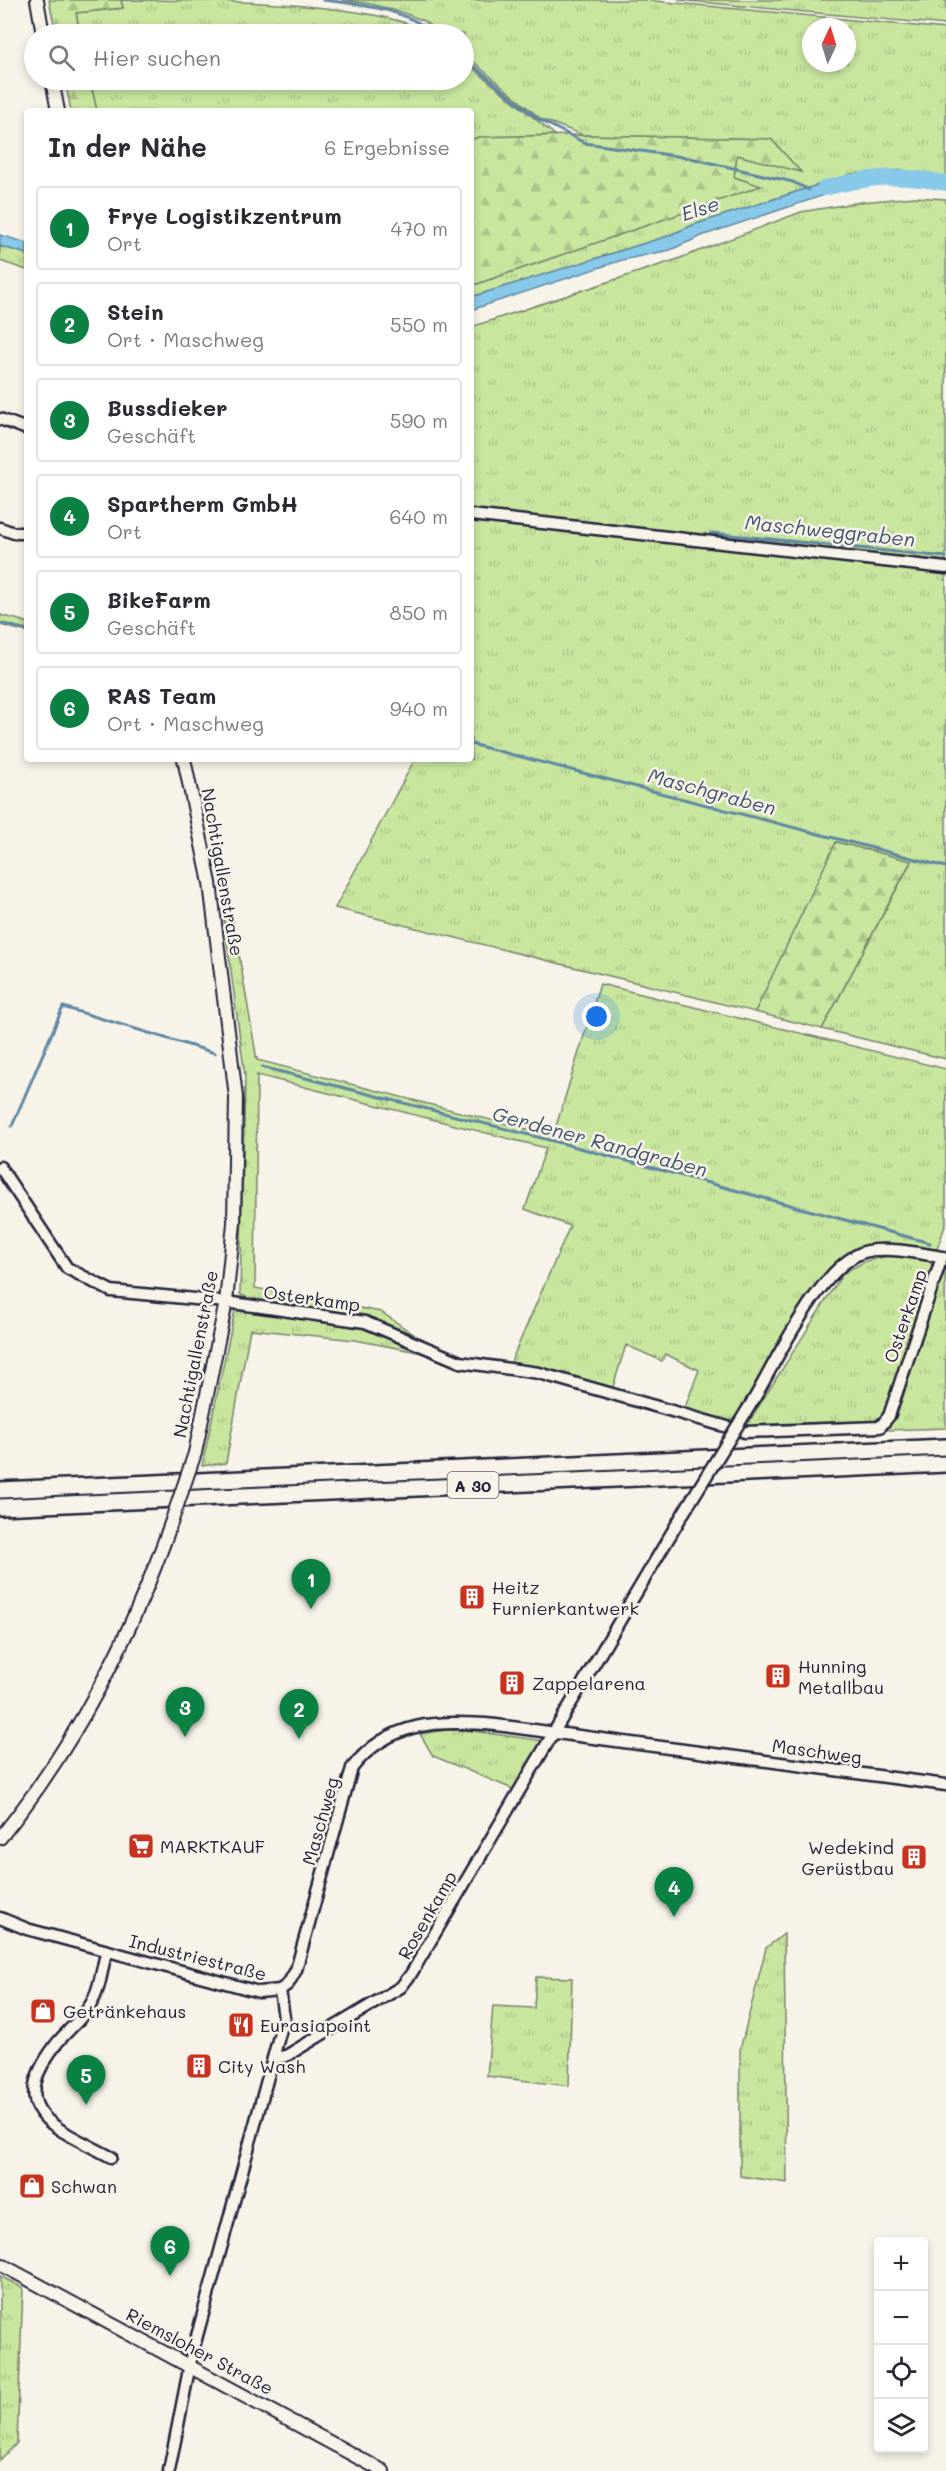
<!DOCTYPE html>
<html lang="de">
<head>
<meta charset="utf-8">
<style>
	:root { --surface:#fff; --page:#f2f2f3; --text:#2b2b33; --muted:#7c7c81; --line:#e1e1e2; --accent:#0b8043 }
	body { margin:0; font-family:Mali,sans-serif; background:var(--page); color:var(--text) }
	.controls { position:absolute; right:18px; bottom:18px; display:grid; overflow:hidden; border-radius:6px; box-shadow:0 3px 9px #0003 }
	.controls button { width:54px; height:54px; display:grid; place-items:center; padding:0; border:0; border-bottom:2px solid var(--line); background:var(--surface); color:var(--text); font:30px sans-serif }
	.compass { position:absolute; left:802px; top:18px; width:54px; height:54px; border-radius:50%; background:var(--surface); box-shadow:0 3px 9px #0003; rotate:4deg }
	.you { position:absolute; left:597px; top:1017px; width:21px; height:21px; margin:-15px; border:4px solid #fff; border-radius:50%; background:#1a73e8; box-shadow:0 0 0 9px #1a73e833 }
	.badge { display:grid; place-items:center; width:39px; height:39px; border-radius:50%; background:var(--accent); color:#fff; font-size:20px; font-weight:700 }
	.pin { position:absolute; translate:-50% -50px; filter:drop-shadow(0 2px 3px #0008) }
	.pin::after { content:''; position:absolute; top:32px; width:21px; height:18px; background:inherit; clip-path:polygon(0 0,100% 0,50% 100%) }
	.list { margin:0; padding:0; list-style:none }
	h2 { display:flex; justify-content:space-between; align-items:center; height:78px; margin:0; padding:0 24px; font-size:26px }
	h2 small { font-size:20px; font-weight:400; color:var(--muted) }
	.list li { display:grid; grid-template-columns:39px 1fr auto; gap:18px; align-items:center; box-sizing:border-box; height:84px; margin:0 12px 12px; padding:0 12px; border:2px solid var(--line); border-radius:6px }
	.list b { display:block; font-size:22px; white-space:nowrap }
	.list p { margin:0; font-size:20px; white-space:nowrap; color:var(--muted) }
	.list em { font-size:20px; font-style:normal; color:var(--muted) }
	.icon { flex:none; width:33px; height:33px; fill:none; stroke:currentColor; stroke-width:2; stroke-linecap:round; stroke-linejoin:round }
	.map { position:relative; flex:none; width:946px; height:2471px; overflow:hidden }
	.search { position:absolute; background:var(--surface); box-shadow:0 3px 9px #0003; left:24px; top:24px; width:450px; height:66px; display:flex; align-items:center; gap:15px; box-sizing:border-box; padding:0 21px; border-radius:33px; color:var(--muted); font-size:22px }
	.panel { position:absolute; background:var(--surface); box-shadow:0 3px 9px #0003; left:24px; top:108px; width:450px; height:654px; border-radius:6px }
	.map>svg:first-child { display:block }
	.grass { fill:url(#grass-tufts); stroke:#75846c; stroke-width:1.5; fill-rule:evenodd }
	.forest { fill:url(#forest-firs); stroke:#75846c; stroke-width:1.5 }
	.water { fill:#88c9e9; stroke:#5f86a3; stroke-width:1.5 }
	.lines { fill:none; stroke-linecap:round; stroke-linejoin:round }
	.stream { stroke:#5f86a3; stroke-width:3 }
	.river { stroke:#88c9e9; stroke-width:16 }
	.minor-casing { stroke:#22223b; stroke-width:15 }
	.major-casing { stroke:#22223b; stroke-width:16 }
	.highway-casing { stroke:#22223b; stroke-width:20 }
	.minor { stroke:#f7f3e8; stroke-width:10 }
	.major { stroke:#f7f3e8; stroke-width:12 }
	.highway { stroke:#f7f3e8; stroke-width:15 }
	.minor-bridge-casing { stroke:#22223b; stroke-width:15; stroke-linecap:butt }
	.major-bridge-casing { stroke:#22223b; stroke-width:16; stroke-linecap:butt }
	.minor-bridge { stroke:#f7f3e8; stroke-width:10 }
	.major-bridge { stroke:#f7f3e8; stroke-width:12 }
	.labels { text-anchor:middle; dominant-baseline:central; stroke-width:5; stroke-linejoin:round; paint-order:stroke }
	.shield { fill:#f7f3e8; stroke:#62616f; stroke-width:1.5 }
	.shield-label { font-size:16px; font-weight:bold; fill:#22223b }
	.street-label { font-size:18px; fill:#22223b; stroke:#f7f3e8 }
	.poi-label { font-size:18px; fill:#22223b; stroke:#f7f3e8; text-anchor:start }
	.water-label { font-size:20px; font-style:italic; fill:#41546f; stroke:#f7f3e8 }
</style>
</head>
<body>
<div class="map">
<svg width="946" height="2471" viewBox="0 0 946 2471">
	<defs>
		<pattern id="grass-tufts" width="24" height="20" patternUnits="userSpaceOnUse" patternTransform="scale(1.5)"><rect width="24" height="20" fill="#c8e69e"/><path d="M3 7l-1-3M5 7V3M7 7l1-3M15 17l-1-3M17 17v-4M19 17l1-3" fill="none" stroke="#acc589"/></pattern>
		<pattern id="forest-firs" width="22" height="20" patternUnits="userSpaceOnUse" patternTransform="scale(1.5)"><rect width="22" height="20" fill="#c8e69e"/><path d="M5 1l3.5 6h-7zM16 11l3.5 6h-7z" fill="#acc589"/></pattern>
	</defs>
	<rect width="100%" height="100%" fill="#f7f3e8"/>
	<filter id="ink" filterUnits="userSpaceOnUse"><feTurbulence type="fractalNoise" baseFrequency=".0167" numOctaves="2"/><feDisplacementMap in="SourceGraphic" scale="12" xChannelSelector="R" yChannelSelector="G"/><feConvolveMatrix kernelMatrix="1 2 1 2 8 2 1 2 1" color-interpolation-filters="sRGB"/></filter>
	<g filter="url(#ink)">
		<path class="grass" d="M121 0C196 0 374 0 432 34H80L76 13 123 8Z
			M342 0H645L946 29V177L901 170 852 174 693 225 668 236 471 297V286L760 186 734 177 737 155 800 171 771 139 583 135 541 119 464 54V34H440L424 21 404 13 371 4ZM811 27H847V63H811Z
			M678 0H946V25Z
			M464 61 555 135 479 137 471 140V111H97L90 80H464Z
			M915 197 946 199V561L471 511V327L675 260 801 212 861 202Z
			M0 246 27 254V270L0 261Z
			M471 519 946 570V1059L822 1029 911 862 837 842 755 1012 335 908 415 759H471Z
			M0 615 27 622V632L0 625Z
			M230 902 257 1060 553 1136 600 984 946 1069V1223L937 1249 884 1244 860 1249 829 1268 804 1302 731 1424 684 1410 699 1370 665 1354 662 1361 626 1345 612 1390 510 1364 570 1226 525 1209 546 1148 257 1075 255 1288 381 1312 415 1335 379 1321 253 1301 240 1294 245 1077 224 918Z
			M892 1255 928 1260 934 1268 885 1413 872 1423 745 1428 843 1273 866 1261Z
			M945 1263 946 1428 886 1430 897 1416Z
			M235 1310 365 1327 428 1354 355 1340 250 1329 226 1463 202 1466Z
			M447 1730H465L545 1741 515 1790 433 1756 420 1734Z
			M784 1934 787 2183 740 2176V2050L766 1948Z
			M536 1977 572 1978 569 2086 487 2076 493 2006 534 2008Z
			M0 2276 23 2288 17 2443 0 2460Z"/>
		<path class="forest" d="M49 0H121L123 8 76 13 80 34H56Z
			M65 80H90L97 111H71Z
			M583 135 771 139 801 172 737 155 734 177 761 186 471 286V140L479 137Z
			M836 842 911 861 822 1029 755 1012Z"/>
		<path class="water" d="M852 174 843 189 704 235 670 250 622 260 471 310V297L668 236 693 225Z
			M0 235 27 243V254L0 246Z"/>
		<g class="lines">
			<path class="stream" d="M323 0C362 5 404 8 435 34
				M464 58 538 119 585 143 690 158 793 182 809 190
				M711 533 946 557
				M0 623 27 630
				M471 744 946 867
				M262 1067 561 1143 930 1243
				M12 1126 63 1007 215 1053"/>
			<path class="river" d="M825 188C872 176 898 174 946 183"/>
			<defs>
				<path id="minor" d="M0 419 27 429
					M471 515 946 568
					M0 528 14 533H27
					M0 1167 67 1268 111 1291 226 1302 365 1322 460 1362 539 1373 745 1432 880 1427 889 1416 942 1257C918 1253 892 1247 868 1251 824 1259 776 1361 754 1399
					M0 1918 27 1929 259 1992 280 1990
					M107 1951C101 1969 101 1988 91 2004 82 2019 68 2030 57 2043 3 2113 55 2127 111 2157
					M273 2058 286 2056 401 1987 411 1974 684 1512
					M169 2471 192 2354 284 2018 280 1990 288 1984 296 1970 352 1768C389 1720 441 1720 496 1725L946 1785"/>
				<path id="major" d="M37 0 43 34
					M52 80 58 111
					M184 759 210 883 236 1097 234 1223 226 1302 195 1453
					M0 1838C75 1746 132 1635 171 1523
					M0 2264 383 2471"/>
				<path id="highway" d="M0 1490 946 1447
					M0 1507 946 1464"/>
			</defs>
			<use href="#minor" class="minor-casing"/>
			<use href="#major" class="major-casing"/>
			<use href="#highway" class="highway-casing"/>
			<use href="#minor" class="minor"/>
			<use href="#major" class="major"/>
			<use href="#highway" class="highway"/>
			<defs>
				<path id="minor-bridge" d="M684 1512 754 1399"/>
				<path id="major-bridge" d="M171 1523 195 1453"/>
			</defs>
			<use href="#minor-bridge" class="minor-bridge-casing"/>
			<use href="#major-bridge" class="major-bridge-casing"/>
			<use href="#minor-bridge" class="minor-bridge"/>
			<use href="#major-bridge" class="major-bridge"/>
		</g>
	</g>
	<defs>
		<symbol id="building-square" viewBox="-11 -11 22 22"><rect x="-9" y="-9" width="18" height="18" rx="4" fill="#c8321e" stroke="#f7f3e8"/><path d="M-4-6H4V6H1V3H-1V6H-4ZM-2.5-4.3h1.7v1.8h-1.7ZM.8-4.3h1.7v1.8H.8ZM-2.5-1h1.7V.8h-1.7ZM.8-1h1.7V.8H.8Z" fill="#fff"/></symbol>
		<symbol id="supermarket-square" viewBox="-11 -11 22 22"><rect x="-9" y="-9" width="18" height="18" rx="4" fill="#c8321e" stroke="#f7f3e8"/><path d="M-6-5.5h2.5l.6 2H6L4.5 2H-2.5L-4.4-4H-6ZM-1.5 3.2a1.3 1.3 0 1 0 .1 0ZM3 3.2a1.3 1.3 0 1 0 .1 0Z" fill="#fff"/></symbol>
		<symbol id="shop-square" viewBox="-11 -11 22 22"><rect x="-9" y="-9" width="18" height="18" rx="4" fill="#c8321e" stroke="#f7f3e8"/><path d="M-5-2.5h2.3a2.7 3.5 0 0 1 5.4 0H5L5.5 6h-11ZM-1.5-2.5h3a1.5 2.3 0 0 0-3 0Z" fill="#fff"/></symbol>
		<symbol id="restaurant-square" viewBox="-11 -11 22 22"><rect x="-9" y="-9" width="18" height="18" rx="4" fill="#c8321e" stroke="#f7f3e8"/><path d="M-5-6h1v4h1v-4h1v4h1v-4h1v5L-1.5 .5V6h-2V.5L-5-1ZM5-6V6H3V1.5H1.5Q1.5-4 5-6Z" fill="#fff"/></symbol>
	</defs>
	<g fill-rule="evenodd">
		<use href="#building-square" x="457" y="1582" width="30" height="30"/>
		<use href="#building-square" x="763" y="1661" width="30" height="30"/>
		<use href="#building-square" x="497" y="1668" width="30" height="30"/>
		<use href="#supermarket-square" x="126" y="1831" width="30" height="30"/>
		<use href="#building-square" x="899" y="1842" width="30" height="30"/>
		<use href="#shop-square" x="28" y="1996" width="30" height="30"/>
		<use href="#restaurant-square" x="226" y="2010" width="30" height="30"/>
		<use href="#building-square" x="184" y="2051" width="30" height="30"/>
		<use href="#shop-square" x="17" y="2171" width="30" height="30"/>
	</g>
	<g class="labels">
		<rect class="shield" x="447.5" y="1472" width="51" height="26" rx="4.5"/>
		<g class="shield-label">
			<text x="473" y="1485">A 30</text>
		</g>
		<g class="street-label">
			<text transform="translate(223 872) rotate(80)">Nachtigallenstraße</text>
			<text transform="translate(312 1298) rotate(8)">Osterkamp</text>
			<text transform="translate(905 1316) rotate(-71)">Osterkamp</text>
			<text transform="translate(195 1354) rotate(-79)">Nachtigallenstraße</text>
			<text transform="translate(817 1751) rotate(8)">Maschweg</text>
			<text transform="translate(320 1821) rotate(-74)">Maschweg</text>
			<text transform="translate(427 1915) rotate(-60)">Rosenkamp</text>
			<text transform="translate(198 1957) rotate(14)">Industriestraße</text>
			<text transform="translate(200 2351) rotate(28)">Riemsloher Straße</text>
		</g>
		<g class="poi-label">
			<text x="492" y="1587">Heitz<tspan x="492" dy="21">Furnierkantwerk</tspan></text>
			<text x="798" y="1666">Hunning<tspan x="798" dy="21">Metallbau</tspan></text>
			<text x="532" y="1683">Zappelarena</text>
			<text x="160" y="1846">MARKTKAUF</text>
			<text x="894" y="1847" text-anchor="end">Wedekind<tspan x="894" dy="21">Gerüstbau</tspan></text>
			<text x="63" y="2011">Getränkehaus</text>
			<text x="260" y="2025">Eurasiapoint</text>
			<text x="218" y="2066">City Wash</text>
			<text x="51" y="2186">Schwan</text>
		</g>
		<g class="water-label">
			<text transform="translate(700 208) rotate(-18)">Else</text>
			<text transform="translate(830 530) rotate(6)">Maschweggraben</text>
			<text transform="translate(712 791) rotate(15)">Maschgraben</text>
			<text transform="translate(600 1141) rotate(15)">Gerdener Randgraben</text>
		</g>
	</g>
</svg>
<div class="controls">
<button>+</button>
<button>−</button>
<button><svg class="icon" aria-label="locate" viewBox="0 0 24 24"><circle cx="12" cy="12" r="6"/><path d="M12 2v4M12 18v4M2 12h4M18 12h4"/></svg></button>
<button><svg class="icon" aria-label="layers" viewBox="0 0 24 24"><path d="M12 4l9 5-9 5-9-5zM3 14l9 5 9-5"/></svg></button>
</div>
<svg class="compass" viewBox="-18 -18 36 36"><path d="M0-13l5 13h-10z" fill="#e53935"/><path d="M0 13l5-13h-10z" fill="#7c7c81"/></svg>
<div class="you"></div>
<div class="pin badge" style="left:311px;top:1609px">1</div>
<div class="pin badge" style="left:299px;top:1739px">2</div>
<div class="pin badge" style="left:185px;top:1737px">3</div>
<div class="pin badge" style="left:674px;top:1917px">4</div>
<div class="pin badge" style="left:86px;top:2105px">5</div>
<div class="pin badge" style="left:170px;top:2276px">6</div>
<div class="search"><svg class="icon" aria-label="search" viewBox="0 0 24 24"><circle cx="10" cy="10" r="6"/><path d="M15 15l6 6"/></svg>Hier suchen</div>
<section class="panel">
<h2>In der Nähe<small>6 Ergebnisse</small></h2>
<ul class="list">
<li><span class="badge">1</span><div><b>Frye Logistikzentrum</b><p>Ort</p></div><em>470 m</em></li>
<li><span class="badge">2</span><div><b>Stein</b><p>Ort · Maschweg</p></div><em>550 m</em></li>
<li><span class="badge">3</span><div><b>Bussdieker</b><p>Geschäft</p></div><em>590 m</em></li>
<li><span class="badge">4</span><div><b>Spartherm GmbH</b><p>Ort</p></div><em>640 m</em></li>
<li><span class="badge">5</span><div><b>BikeFarm</b><p>Geschäft</p></div><em>850 m</em></li>
<li><span class="badge">6</span><div><b>RAS Team</b><p>Ort · Maschweg</p></div><em>940 m</em></li>
</ul>
</section>
</div>
</body>
</html>
